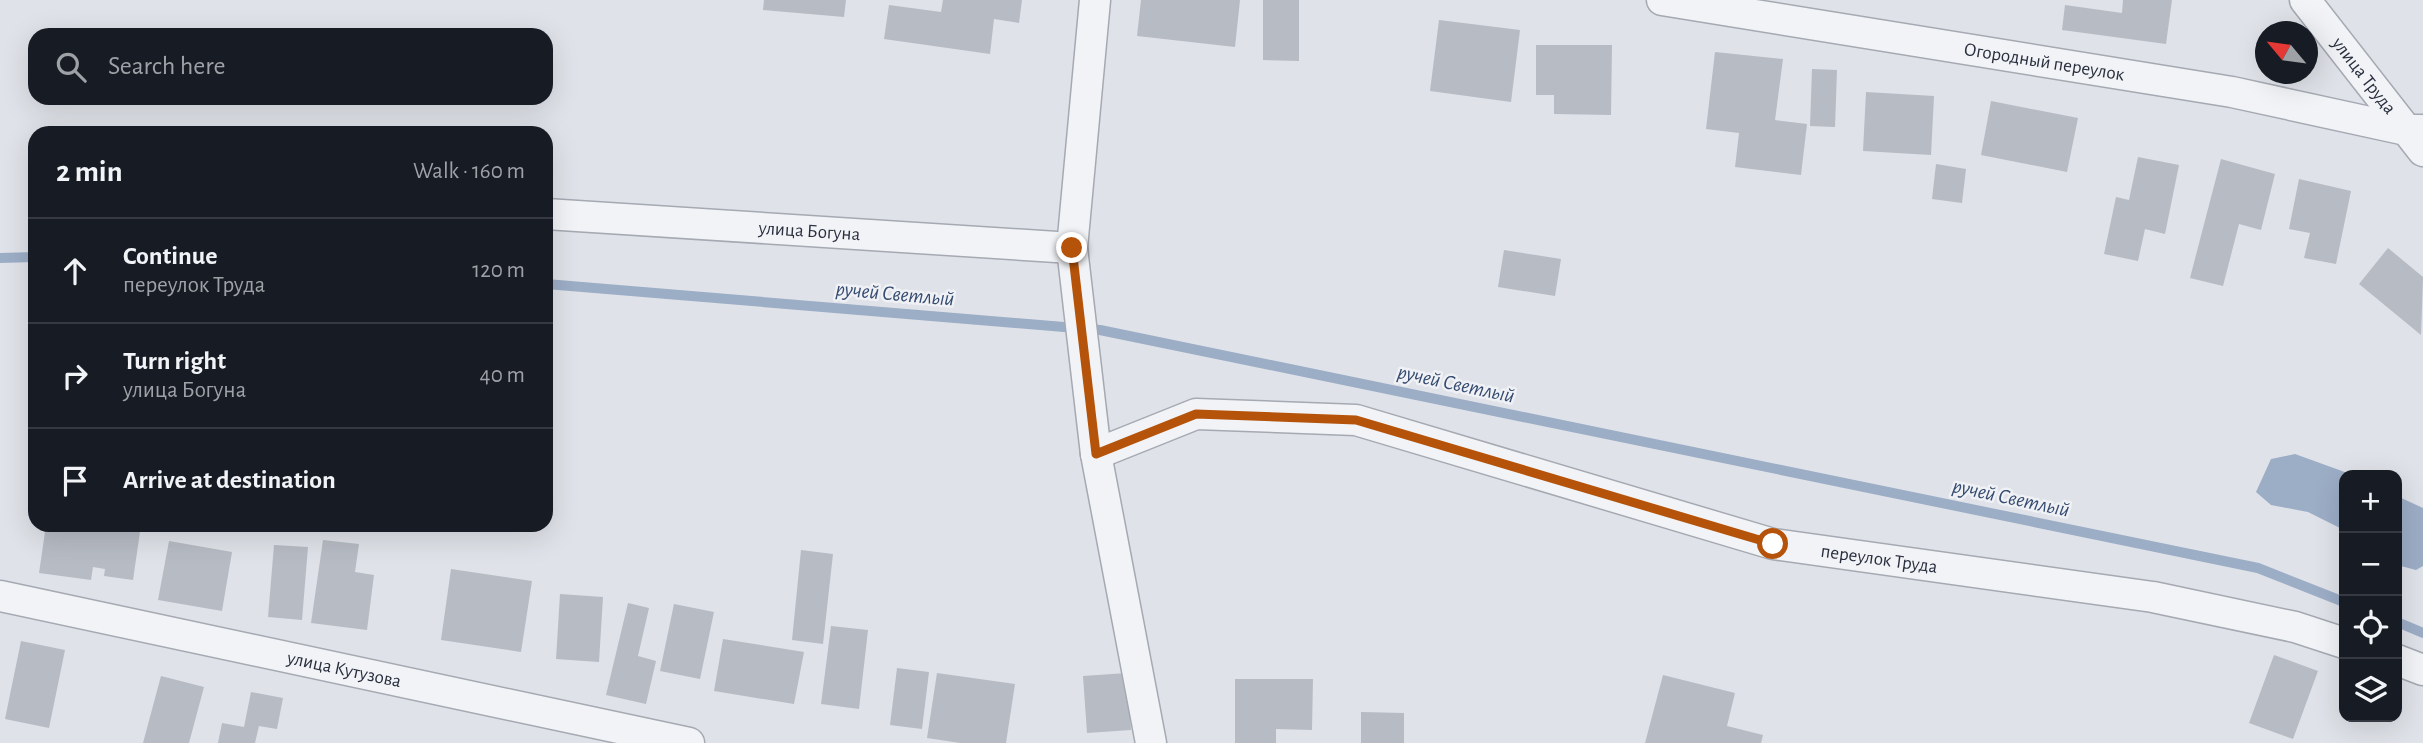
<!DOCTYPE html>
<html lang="en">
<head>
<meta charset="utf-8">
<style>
	:root { --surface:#171b24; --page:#242831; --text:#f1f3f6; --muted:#9ea1a6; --line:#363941 }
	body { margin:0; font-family:"Alegreya Sans",sans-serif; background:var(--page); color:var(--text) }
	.controls { position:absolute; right:21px; bottom:21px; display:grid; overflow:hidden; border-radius:14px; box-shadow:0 7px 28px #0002 }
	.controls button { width:63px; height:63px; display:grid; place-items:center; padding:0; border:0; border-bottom:2px solid var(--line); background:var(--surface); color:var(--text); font:35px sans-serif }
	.compass { position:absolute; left:2255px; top:21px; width:63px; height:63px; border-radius:50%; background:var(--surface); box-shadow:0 7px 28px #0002; rotate:299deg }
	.stop { position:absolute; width:21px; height:21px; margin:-16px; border:5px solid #b45309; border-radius:50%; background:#fff }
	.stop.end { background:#b45309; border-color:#fff; box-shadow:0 2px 7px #0008 }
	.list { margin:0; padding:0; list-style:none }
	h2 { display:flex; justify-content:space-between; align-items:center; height:91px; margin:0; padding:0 28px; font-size:30px }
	h2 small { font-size:23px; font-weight:400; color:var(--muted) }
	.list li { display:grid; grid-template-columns:46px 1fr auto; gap:21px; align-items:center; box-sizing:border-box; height:105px; padding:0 28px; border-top:2px solid var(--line) }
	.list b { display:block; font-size:26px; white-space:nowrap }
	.list p { margin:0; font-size:23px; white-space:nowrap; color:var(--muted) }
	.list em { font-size:23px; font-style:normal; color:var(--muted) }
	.icon { flex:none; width:38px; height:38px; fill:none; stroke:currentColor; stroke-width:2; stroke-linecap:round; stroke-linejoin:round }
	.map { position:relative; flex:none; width:2423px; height:743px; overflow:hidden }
	.search { position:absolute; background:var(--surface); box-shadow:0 7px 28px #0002; left:28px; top:28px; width:525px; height:77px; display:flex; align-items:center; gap:18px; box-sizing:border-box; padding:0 24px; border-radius:21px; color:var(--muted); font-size:26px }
	.panel { position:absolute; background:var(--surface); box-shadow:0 7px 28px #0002; left:28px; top:126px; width:525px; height:406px; border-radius:21px }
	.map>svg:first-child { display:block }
	.water { fill:#9cadc6 }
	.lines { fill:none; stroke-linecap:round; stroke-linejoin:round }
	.stream { stroke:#9cadc6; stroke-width:10 }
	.building { fill:#b7bbc4 }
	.street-casing { stroke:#a5a9b2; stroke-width:33 }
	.street { stroke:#f2f3f6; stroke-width:30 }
	.route { stroke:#b45309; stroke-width:9 }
	.labels { text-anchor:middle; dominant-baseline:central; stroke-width:5; stroke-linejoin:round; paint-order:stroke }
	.street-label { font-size:19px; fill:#292f3e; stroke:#eff1f5 }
	.water-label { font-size:21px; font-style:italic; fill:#354b70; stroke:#eff1f5 }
</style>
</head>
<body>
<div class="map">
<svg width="2423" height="743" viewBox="0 0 2423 743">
	<rect width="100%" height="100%" fill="#dfe2e8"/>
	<path class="water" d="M2295 454 2353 475H2344V530L2308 512 2271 505 2256 492 2271 459Z
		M2397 496 2423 508V566L2416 570 2397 565Z"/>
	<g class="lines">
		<path class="stream" d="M0 258 35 257
			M546 284 1100 330 2258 568 2344 602
			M2397 622 2423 633"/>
	</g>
	<path class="building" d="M764 0H846L844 17 763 10Z
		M943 0H1022L1019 23 994 19 990 54 884 39 889 5 941 12Z
		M1141 0H1240L1235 47 1137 36Z
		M1263 0H1299V61L1263 60Z
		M2123 0H2172L2166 44 2062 30 2065 5 2122 13Z
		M1439 20 1520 30 1511 102 1430 91Z
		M1536 45H1612L1611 115 1554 114V95H1536Z
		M1715 52 1783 59 1775 120 1807 124 1801 175 1735 167 1739 133 1706 129Z
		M1812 69 1837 70 1835 127 1810 126Z
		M1866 92 1934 96 1931 155 1863 151Z
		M1991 101 2078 118 2067 172 1981 155Z
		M2138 157 2179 165 2165 234 2145 229 2138 261 2104 254 2116 197 2129 200Z
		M2221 159 2275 174 2261 230 2239 224 2223 286 2190 278Z
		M1936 164 1966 169 1962 203 1932 199Z
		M2299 179 2351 191 2336 264 2304 258 2310 233 2289 229Z
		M2388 248 2423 277 2421 335 2359 284Z
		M1504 250 1561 259 1555 296 1498 287Z
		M46 525H141L133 580 104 576 105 569 93 567 91 580 39 573Z
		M323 540 359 544 355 572 374 575 367 630 311 623Z
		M169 541 232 552 222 611 158 600Z
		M274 545 308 547 302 620 268 617Z
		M801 550 833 554 823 644 792 640Z
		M451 569 532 581 521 652 441 640Z
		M560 594 603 597 599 662 556 659Z
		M628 603 649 608 638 656 656 661 646 704 606 695Z
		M674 604 714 612 700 679 660 671Z
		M831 626 868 630 859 709 821 704Z
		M723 639 804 652 794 704 714 691Z
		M21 641 65 650 49 728 5 719Z
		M2274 655 2318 671 2293 739 2249 723Z
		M897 668 929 672 922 729 890 725Z
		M937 673 1015 684 1006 743H960L927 738Z
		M1127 673 1131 730 1087 733 1083 676Z
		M1663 675 1735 693 1727 726 1763 735 1761 743H1645Z
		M161 676 204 687 189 743H143Z
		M1235 679H1313L1312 730 1276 729V743H1235Z
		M251 692 283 698 277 729 259 726 255 743H218L222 723 244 727Z
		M1361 712 1404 713V743H1361Z"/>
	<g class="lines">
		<defs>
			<g id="street">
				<path d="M1095 0 1072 248 1096 454 1151 743"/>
				<path id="s1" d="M1662 0 2232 92 2406 130H2423"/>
				<path id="s2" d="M2305 0 2423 151"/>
				<path id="s3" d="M546 214 1072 248"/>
				<path id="s4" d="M1096 454 1196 414 1356 420 1773 544 2153 597 2295 627 2344 643"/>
				<path id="s5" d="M0 596 689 743"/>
				<path d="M2397 660 2423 670"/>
			</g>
		</defs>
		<use href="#street" class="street-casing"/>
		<use href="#street" class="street"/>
	</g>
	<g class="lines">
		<path class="route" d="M1072 248 1096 454 1196 414 1356 420 1773 544"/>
	</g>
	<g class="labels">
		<g class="street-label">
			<text stroke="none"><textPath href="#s1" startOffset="387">Огородный переулок</textPath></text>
			<text stroke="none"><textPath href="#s2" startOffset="96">улица Труда</textPath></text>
			<text stroke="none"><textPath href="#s3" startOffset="264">улица Богуна</textPath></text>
			<text stroke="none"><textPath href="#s4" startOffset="810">переулок Труда</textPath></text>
			<text stroke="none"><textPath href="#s5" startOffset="352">улица Кутузова</textPath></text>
		</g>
		<g class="water-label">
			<text transform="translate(895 294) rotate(5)">ручей Светлый</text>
			<text transform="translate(1456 384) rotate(12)">ручей Светлый</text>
			<text transform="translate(2011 498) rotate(12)">ручей Светлый</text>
		</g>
	</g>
</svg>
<div class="controls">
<button>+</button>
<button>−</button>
<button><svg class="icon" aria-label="locate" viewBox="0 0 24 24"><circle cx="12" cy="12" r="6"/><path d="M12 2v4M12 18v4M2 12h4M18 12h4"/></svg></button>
<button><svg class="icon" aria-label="layers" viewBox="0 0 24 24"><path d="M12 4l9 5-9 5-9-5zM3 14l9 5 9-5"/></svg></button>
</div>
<svg class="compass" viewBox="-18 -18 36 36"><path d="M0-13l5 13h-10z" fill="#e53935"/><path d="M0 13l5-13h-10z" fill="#9ea1a6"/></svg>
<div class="stop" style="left:1773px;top:544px"></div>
<div class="stop end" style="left:1072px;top:248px"></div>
<div class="search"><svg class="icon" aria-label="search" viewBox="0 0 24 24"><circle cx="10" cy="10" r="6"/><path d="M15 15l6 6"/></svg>Search here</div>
<section class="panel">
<h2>2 min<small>Walk · 160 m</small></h2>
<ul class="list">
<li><svg class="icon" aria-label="ahead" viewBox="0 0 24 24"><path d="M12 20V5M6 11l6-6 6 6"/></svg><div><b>Continue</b><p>переулок Труда</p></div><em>120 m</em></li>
<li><svg class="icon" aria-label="right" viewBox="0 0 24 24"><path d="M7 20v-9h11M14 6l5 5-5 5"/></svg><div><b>Turn right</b><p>улица Богуна</p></div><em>40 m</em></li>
<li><svg class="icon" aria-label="arrive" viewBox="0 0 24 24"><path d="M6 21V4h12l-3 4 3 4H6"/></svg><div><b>Arrive at destination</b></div></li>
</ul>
</section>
</div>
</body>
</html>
